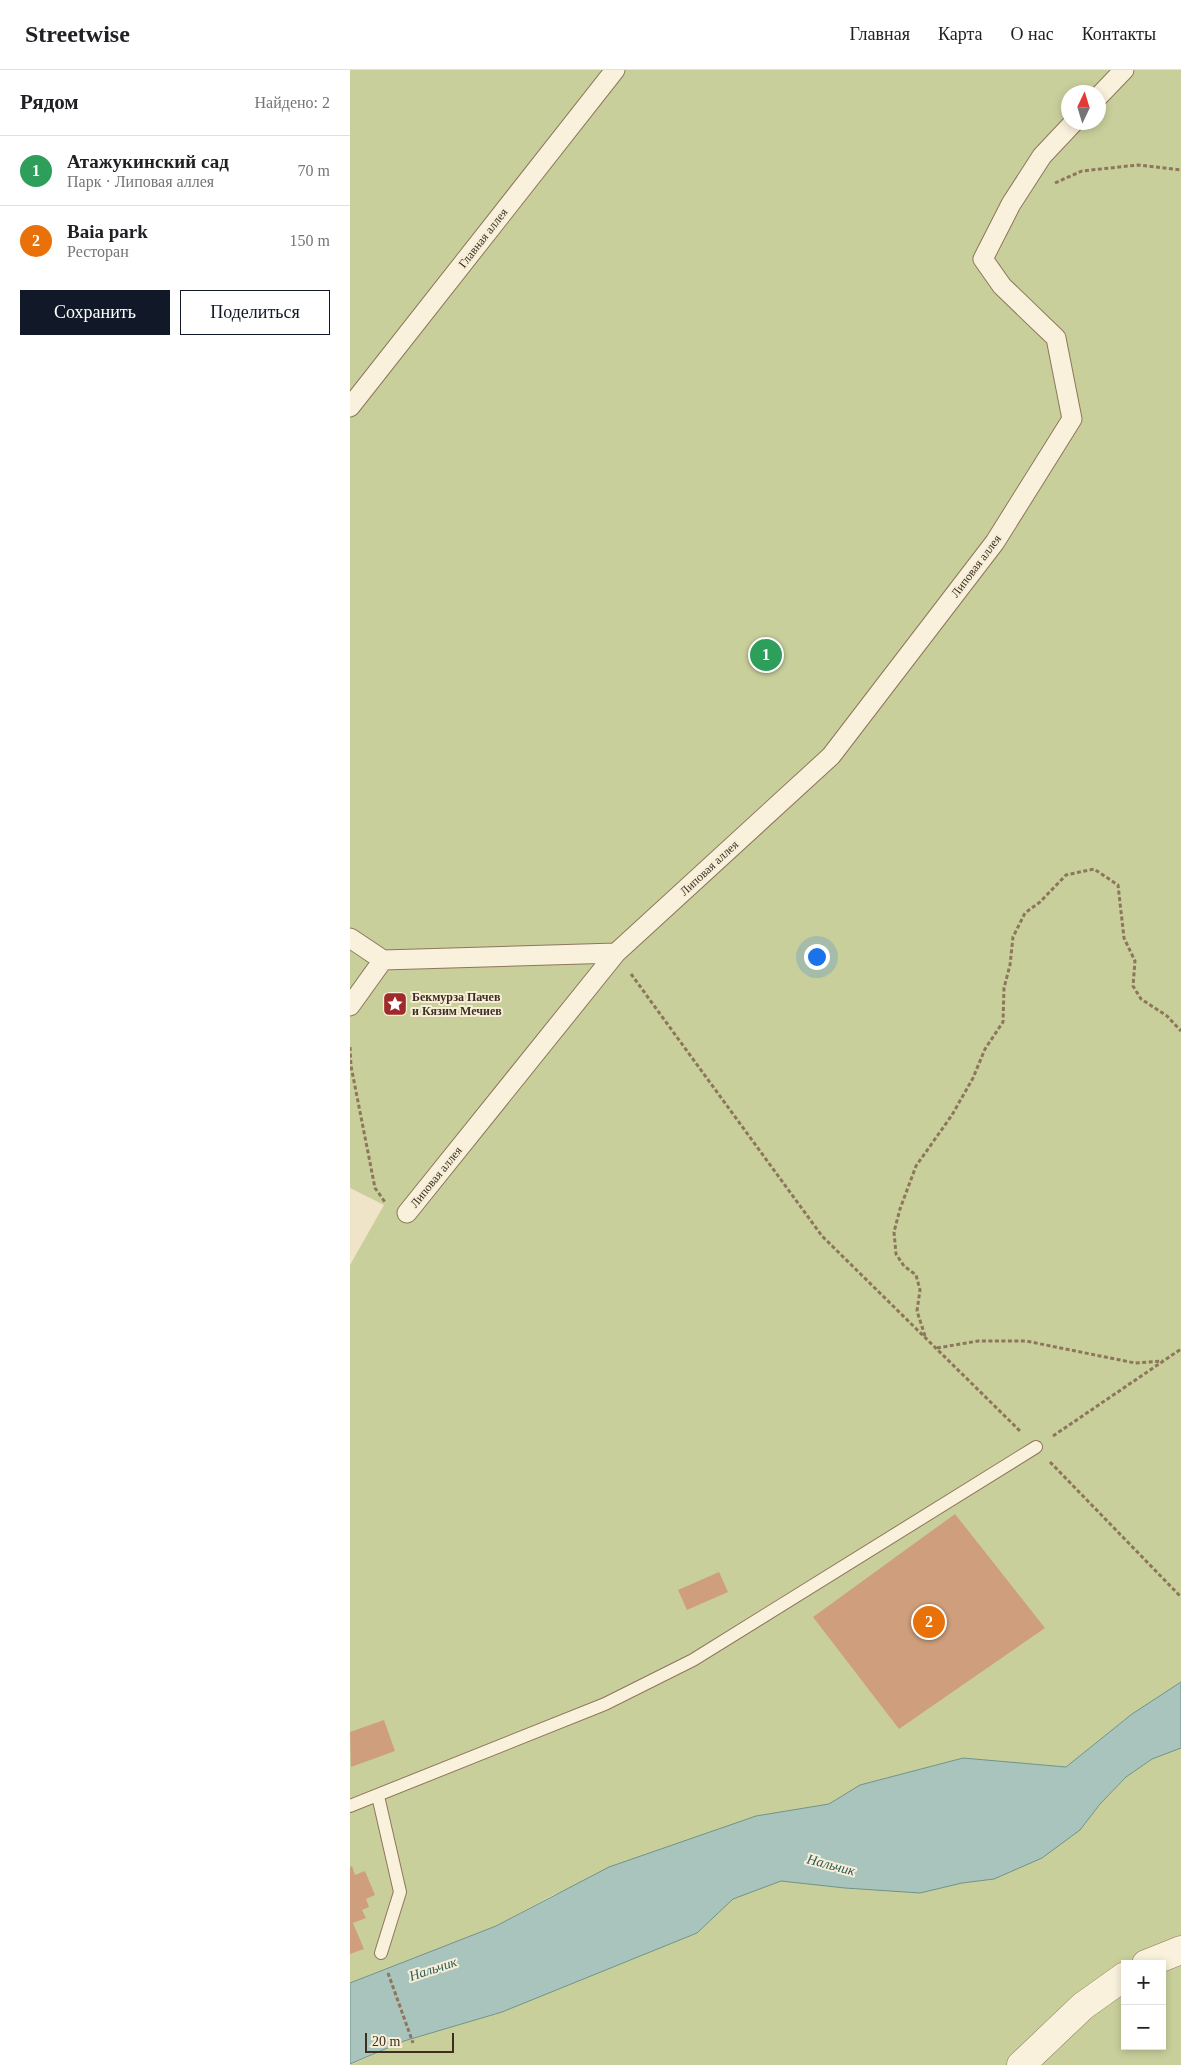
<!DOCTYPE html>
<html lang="ru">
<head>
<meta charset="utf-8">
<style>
	:root { --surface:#fff; --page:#f6f6f6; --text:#202124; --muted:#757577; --line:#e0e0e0; --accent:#111827 }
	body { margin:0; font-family:Georgia,serif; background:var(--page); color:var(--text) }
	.controls { position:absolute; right:15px; bottom:15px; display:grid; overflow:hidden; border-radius:0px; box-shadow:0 2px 8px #0003 }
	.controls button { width:45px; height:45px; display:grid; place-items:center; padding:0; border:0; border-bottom:1px solid var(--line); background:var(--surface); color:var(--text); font:25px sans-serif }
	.compass { position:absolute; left:711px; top:15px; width:45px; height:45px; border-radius:50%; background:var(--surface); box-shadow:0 2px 8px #0003; rotate:4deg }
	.scale { position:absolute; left:15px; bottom:12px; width:89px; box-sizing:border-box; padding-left:5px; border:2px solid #3d2e20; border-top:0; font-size:14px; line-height:18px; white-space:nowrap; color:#3d2e20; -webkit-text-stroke:4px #f7eed8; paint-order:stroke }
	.you { position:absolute; left:466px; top:886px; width:18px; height:18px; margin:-12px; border:4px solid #fff; border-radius:50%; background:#1a73e8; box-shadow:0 0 0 8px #1a73e833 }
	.badge { display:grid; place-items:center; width:32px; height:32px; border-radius:50%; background:var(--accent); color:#fff; font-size:16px; font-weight:700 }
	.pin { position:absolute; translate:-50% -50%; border:2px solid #fff; box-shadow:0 1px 5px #0006 }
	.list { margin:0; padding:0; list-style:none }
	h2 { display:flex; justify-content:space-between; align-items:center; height:65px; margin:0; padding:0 20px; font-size:21px }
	h2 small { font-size:16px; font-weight:400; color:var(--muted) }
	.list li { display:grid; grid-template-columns:32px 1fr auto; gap:15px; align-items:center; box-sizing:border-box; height:70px; padding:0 20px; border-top:1px solid var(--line) }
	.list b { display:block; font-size:19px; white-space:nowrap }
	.list p { margin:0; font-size:16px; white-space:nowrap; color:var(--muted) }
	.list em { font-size:16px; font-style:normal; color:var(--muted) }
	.actions { display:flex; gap:10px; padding:15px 20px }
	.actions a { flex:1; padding:11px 0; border:1px solid var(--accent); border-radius:0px; text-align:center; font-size:18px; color:var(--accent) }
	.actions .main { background:var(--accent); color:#fff }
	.map { position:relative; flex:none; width:831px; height:1995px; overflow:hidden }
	header { display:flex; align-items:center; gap:30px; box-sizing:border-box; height:70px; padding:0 25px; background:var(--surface); border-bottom:1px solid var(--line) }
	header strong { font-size:24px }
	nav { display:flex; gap:28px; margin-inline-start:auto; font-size:18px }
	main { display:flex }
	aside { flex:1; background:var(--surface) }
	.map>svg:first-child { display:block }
	.green { fill:#c9cf9b; fill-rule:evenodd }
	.water { fill:#a9c4bc; stroke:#6f938a }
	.building { fill:#cf9f7d }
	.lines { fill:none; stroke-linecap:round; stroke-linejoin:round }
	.service-casing { stroke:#8d765c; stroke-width:14 }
	.pedestrian-casing { stroke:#8d765c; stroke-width:21 }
	.tertiary-casing { stroke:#8d765c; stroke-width:29 }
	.path { stroke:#8d765c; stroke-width:3; stroke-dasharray:4 2.5; stroke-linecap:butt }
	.service { stroke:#faf1dc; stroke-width:12 }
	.pedestrian { stroke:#faf1dc; stroke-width:19 }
	.tertiary { stroke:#faf1dc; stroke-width:28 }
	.labels { text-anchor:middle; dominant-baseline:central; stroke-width:4; stroke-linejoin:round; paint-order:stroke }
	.street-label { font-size:12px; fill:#3d2e20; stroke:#f7eed8 }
	.poi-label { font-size:12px; font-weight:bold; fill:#3d2e20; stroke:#f7eed8; text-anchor:start }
	.water-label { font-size:14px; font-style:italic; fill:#2f5d5a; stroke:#f7eed8 }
</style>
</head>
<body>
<header>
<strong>Streetwise</strong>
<nav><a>Главная</a><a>Карта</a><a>О нас</a><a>Контакты</a></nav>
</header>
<main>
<aside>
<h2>Рядом<small>Найдено: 2</small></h2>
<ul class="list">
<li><span class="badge" style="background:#2e9e5b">1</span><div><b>Атажукинский сад</b><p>Парк · Липовая аллея</p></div><em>70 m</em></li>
<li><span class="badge" style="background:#e8710a">2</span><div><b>Baia park</b><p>Ресторан</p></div><em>150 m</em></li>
</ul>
<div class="actions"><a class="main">Сохранить</a><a>Поделиться</a></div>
</aside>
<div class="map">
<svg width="831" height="1995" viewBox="0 0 831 1995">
	<rect width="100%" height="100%" fill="#f0e4c8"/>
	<path class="green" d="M0 0H831V1612L782 1644 716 1697 613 1688 510 1715 479 1734 406 1746 203 1825 146 1856 0 1913V1195L34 1135 0 1118ZM718 22H748V52H718Z
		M831 1678V1995H0L54 1971 152 1942 347 1863 383 1829 431 1811 495 1818 612 1813 644 1809 730 1760 750 1734 776 1707 802 1689ZM775 1894H812V1976H775Z"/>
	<path class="water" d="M831 1612V1678L802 1689 776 1707 750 1734 730 1760 692 1788 644 1809 612 1813 570 1823 495 1818 431 1811 383 1829 347 1863 152 1942 54 1971 0 1994V1913L146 1856 259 1797 406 1746 479 1734 510 1715 613 1688 716 1697 782 1644Z"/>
	<path class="building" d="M605 1444 695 1558 549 1659 463 1547Z
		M369 1502 378 1522 337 1540 328 1520Z
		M34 1650 45 1681 1 1697 0 1662Z
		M2 1796 5 1805 15 1801 25 1825 16 1829 19 1837 12 1840 16 1848 3 1853 14 1879 0 1884V1797Z"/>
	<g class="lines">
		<defs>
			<path id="service" d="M28 1726 50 1822 31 1883
				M0 1736 255 1634 343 1590 686 1377"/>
			<path id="pedestrian" d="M748 27 774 0
				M0 337 265 0
				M0 868 33 890
				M33 890 266 883
				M0 936 33 890
				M57 1143 266 883 481 686 645 472 722 349 706 268 652 216 633 189 661 134 692 86 724 52"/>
			<path id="tertiary" d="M796 1894 831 1880
				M671 1995 733 1936 775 1906"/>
		</defs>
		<use href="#service" class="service-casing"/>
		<use href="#pedestrian" class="pedestrian-casing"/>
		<use href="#tertiary" class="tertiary-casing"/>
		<path class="path" d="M705 113 732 101 788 95 831 100
			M281 904 472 1166 671 1362
			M0 977 1 996 25 1118 35 1132
			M575 1266 567 1241 570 1220 566 1205 554 1196 546 1184 544 1162 550 1139 566 1096 602 1045 623 1008 635 979 653 952 654 918 660 895 663 867 675 843 690 832 716 805 744 799 768 815 774 868 785 891 783 916 791 929 817 946 831 961
			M587 1278 628 1271H676L785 1293 813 1291
			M703 1366 831 1279
			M700 1392 831 1527
			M38 1903 63 1973"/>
		<use href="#service" class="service"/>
		<use href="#pedestrian" class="pedestrian"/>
		<use href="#tertiary" class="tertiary"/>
	</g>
	<defs>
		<symbol id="sight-square" viewBox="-11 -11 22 22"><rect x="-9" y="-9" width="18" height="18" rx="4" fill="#9e2a2b" stroke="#f7eed8"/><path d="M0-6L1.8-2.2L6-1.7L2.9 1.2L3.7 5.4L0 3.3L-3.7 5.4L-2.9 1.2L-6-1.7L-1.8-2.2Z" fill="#fff"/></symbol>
	</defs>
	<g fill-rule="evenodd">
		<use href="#sight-square" x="31" y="920" width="28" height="28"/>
	</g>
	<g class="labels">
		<g class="street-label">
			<text transform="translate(133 168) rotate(-52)">Главная аллея</text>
			<text transform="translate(626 496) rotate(-53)">Липовая аллея</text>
			<text transform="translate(359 798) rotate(-43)">Липовая аллея</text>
			<text transform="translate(86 1107) rotate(-51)">Липовая аллея</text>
		</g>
		<g class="poi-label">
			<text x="62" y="927">Бекмурза Пачев<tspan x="62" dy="14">и Кязим Мечиев</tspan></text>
		</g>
		<g class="water-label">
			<text transform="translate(481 1795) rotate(15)">Нальчик</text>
			<text transform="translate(83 1899) rotate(-18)">Нальчик</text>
		</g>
	</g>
</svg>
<div class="controls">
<button>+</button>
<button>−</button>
</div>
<svg class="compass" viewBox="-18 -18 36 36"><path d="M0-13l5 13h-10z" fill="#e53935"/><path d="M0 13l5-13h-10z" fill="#757577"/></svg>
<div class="scale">20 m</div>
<div class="you"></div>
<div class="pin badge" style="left:416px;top:585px;background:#2e9e5b">1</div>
<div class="pin badge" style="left:579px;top:1552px;background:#e8710a">2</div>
</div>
</main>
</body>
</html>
